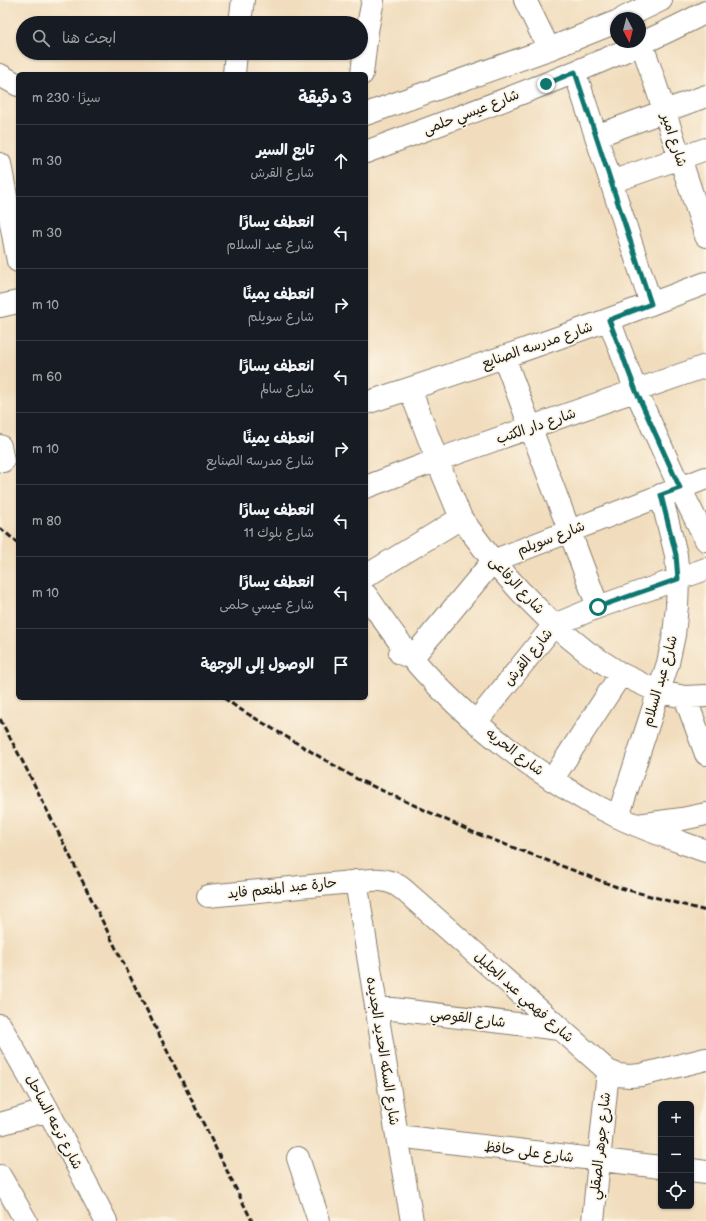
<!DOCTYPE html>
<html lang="ar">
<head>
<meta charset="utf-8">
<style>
	:root { --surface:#171b24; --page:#20242c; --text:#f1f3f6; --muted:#9ea1a6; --line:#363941 }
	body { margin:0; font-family:"Balsamiq Sans","Playpen Sans Arabic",sans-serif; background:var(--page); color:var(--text); direction:rtl }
	.controls { position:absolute; right:12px; bottom:12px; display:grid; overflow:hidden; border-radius:6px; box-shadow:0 1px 3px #0004 }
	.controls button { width:36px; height:36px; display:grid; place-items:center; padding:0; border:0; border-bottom:1px solid var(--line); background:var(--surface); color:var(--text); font:20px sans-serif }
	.compass { position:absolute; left:610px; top:12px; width:36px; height:36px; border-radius:50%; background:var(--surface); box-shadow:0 1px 3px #0004; rotate:173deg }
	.stop { position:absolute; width:12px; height:12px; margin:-9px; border:3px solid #0f766e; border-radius:50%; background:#fff }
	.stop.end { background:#0f766e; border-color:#fff; box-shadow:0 1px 4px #0008 }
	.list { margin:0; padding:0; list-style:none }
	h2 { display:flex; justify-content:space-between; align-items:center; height:52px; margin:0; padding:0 16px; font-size:17px }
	h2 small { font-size:13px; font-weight:400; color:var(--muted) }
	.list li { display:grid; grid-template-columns:26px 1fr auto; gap:12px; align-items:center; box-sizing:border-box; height:72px; padding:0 16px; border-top:1px solid var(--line) }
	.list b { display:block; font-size:15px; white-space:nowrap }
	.list p { margin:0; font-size:13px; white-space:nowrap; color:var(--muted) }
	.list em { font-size:13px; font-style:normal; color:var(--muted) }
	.icon { flex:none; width:22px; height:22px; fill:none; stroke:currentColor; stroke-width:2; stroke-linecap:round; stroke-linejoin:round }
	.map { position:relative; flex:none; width:706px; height:1221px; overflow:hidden; direction:ltr }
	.search { position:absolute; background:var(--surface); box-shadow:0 1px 3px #0004; left:16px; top:16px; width:352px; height:44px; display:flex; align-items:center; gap:10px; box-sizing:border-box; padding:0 14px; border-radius:22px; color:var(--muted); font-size:15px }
	.panel { position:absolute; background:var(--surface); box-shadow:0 1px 3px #0004; left:16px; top:72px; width:352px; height:628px; border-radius:6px; direction:rtl }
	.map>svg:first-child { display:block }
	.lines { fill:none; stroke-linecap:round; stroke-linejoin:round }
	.minor-casing { stroke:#867c6c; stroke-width:24 }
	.minor { stroke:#fff; stroke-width:22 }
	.rail { stroke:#1c1c1c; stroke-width:3; stroke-dasharray:6 3; stroke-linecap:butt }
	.route { stroke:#0f766e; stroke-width:5 }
	.labels { text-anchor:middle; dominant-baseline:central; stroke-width:3.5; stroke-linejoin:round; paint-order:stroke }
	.street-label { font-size:14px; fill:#1c1c1c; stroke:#fcf5e5 }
</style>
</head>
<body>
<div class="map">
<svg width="706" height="1221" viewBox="0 0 706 1221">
	<rect width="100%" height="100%" fill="#fcf5e5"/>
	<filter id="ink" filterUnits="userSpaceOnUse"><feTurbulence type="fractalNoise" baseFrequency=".025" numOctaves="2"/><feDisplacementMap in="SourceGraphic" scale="8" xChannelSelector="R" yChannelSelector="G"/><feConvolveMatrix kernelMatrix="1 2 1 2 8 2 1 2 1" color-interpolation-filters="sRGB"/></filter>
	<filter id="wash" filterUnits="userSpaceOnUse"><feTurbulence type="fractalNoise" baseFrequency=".012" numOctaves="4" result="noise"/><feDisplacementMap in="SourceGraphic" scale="16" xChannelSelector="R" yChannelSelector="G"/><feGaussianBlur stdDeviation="0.9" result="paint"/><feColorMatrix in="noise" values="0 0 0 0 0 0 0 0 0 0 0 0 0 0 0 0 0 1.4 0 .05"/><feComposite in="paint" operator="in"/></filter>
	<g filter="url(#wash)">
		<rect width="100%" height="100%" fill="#f1ddbd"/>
	</g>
	<g filter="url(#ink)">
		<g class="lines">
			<defs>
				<path id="minor" d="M525 0 549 49
					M624 18 661 0
					M240 23 243 0
					M642 44 706 236
					M575 72 651 304
					M234 74 236 53
					M362 74 367 31 373 0
					M0 75 18 85
					M366 114 549 49 616 22
					M596 136 706 96
					M366 152C480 108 597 69 706 12
					M0 164 18 261
					M611 182 706 149
					M0 306 18 302
					M609 320 636 391 680 488 706 540
					M504 357 598 607
					M410 389 437 460 461 518 493 561 521 592 554 625 587 652 621 674 659 692 685 697 706 696
					M366 403C481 366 594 326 706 283
					M0 446 3 461
					M366 487 437 460 706 366
					M366 576 461 518
					M366 595C381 616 396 639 413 659 467 722 543 781 618 817 643 829 670 838 697 848L706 851
					M400 653 412 658 493 561 706 478
					M685 697 706 754
					M476 722 554 625 598 607 706 569
					M552 780 621 674
					M618 817 668 663 674 635 677 606 678 579 676 555 661 495
					M638 825 682 819 706 814
					M356 881 397 1136 412 1221
					M208 896 372 880C385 879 395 882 405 891L608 1071 618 1075 630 1076 641 1075 706 1059
					M376 1007 559 1029
					M0 1025 48 1110 106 1221
					M0 1124 48 1110
					M397 1136 661 1167
					M298 1158 319 1221
					M691 1170 706 1172
					M0 1176 26 1221
					M593 1221 608 1071"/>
			</defs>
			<use href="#minor" class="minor-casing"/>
			<use href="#minor" class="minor"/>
			<path class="rail" d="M0 528 18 543
				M224 698 238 708 357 779 475 833 617 887 706 911
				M0 719 26 768 252 1221"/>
		</g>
	</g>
	<g class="lines" filter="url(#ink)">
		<path class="route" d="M546 84 575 72 651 304 609 320 636 391 680 488 661 495 676 555 678 579 598 607"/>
	</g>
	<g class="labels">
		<g class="street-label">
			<text transform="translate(471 112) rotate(-21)">شارع عيسي حلمى</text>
			<text transform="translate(674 140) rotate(72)">شارع امير</text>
			<text transform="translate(537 345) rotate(-19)">شارع مدرسه الصنايع</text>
			<text transform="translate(536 426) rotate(-19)">شارع دار الكتب</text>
			<text transform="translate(551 538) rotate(-21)">شارع سويلم</text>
			<text transform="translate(517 585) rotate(47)">شارع الرفاعى</text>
			<text transform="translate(528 657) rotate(-51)">شارع القرش</text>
			<text transform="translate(660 681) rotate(-74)">شارع عبد السلام</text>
			<text transform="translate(515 752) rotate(37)">شارع الحريه</text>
			<text transform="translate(282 888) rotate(-6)">حارة عبد المنعم فايد</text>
			<text transform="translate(524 997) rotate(42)">شارع فهمي عبد الجليل</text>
			<text transform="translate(468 1018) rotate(7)">شارع القوصي</text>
			<text transform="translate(383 1051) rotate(81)">شارع السكه الحديد الجديده</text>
			<text transform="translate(54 1122) rotate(62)">شارع ترعه الساحل</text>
			<text transform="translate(600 1146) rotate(-84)">شارع جوهر الصقلي</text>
			<text transform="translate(529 1152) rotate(7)">شارع على حافظ</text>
		</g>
	</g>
</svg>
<div class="controls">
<button>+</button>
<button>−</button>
<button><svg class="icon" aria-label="locate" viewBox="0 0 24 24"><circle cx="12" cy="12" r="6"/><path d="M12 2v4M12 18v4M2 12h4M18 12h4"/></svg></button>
</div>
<svg class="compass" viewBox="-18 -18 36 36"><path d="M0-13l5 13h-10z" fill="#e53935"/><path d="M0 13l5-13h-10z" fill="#9ea1a6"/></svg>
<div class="stop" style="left:598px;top:607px"></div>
<div class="stop end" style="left:546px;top:84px"></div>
<div class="search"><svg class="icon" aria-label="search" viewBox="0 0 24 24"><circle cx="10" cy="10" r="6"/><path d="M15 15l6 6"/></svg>ابحث هنا</div>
<section class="panel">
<h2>3 دقيقة<small>سيرًا · 230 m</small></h2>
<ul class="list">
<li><svg class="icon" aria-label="ahead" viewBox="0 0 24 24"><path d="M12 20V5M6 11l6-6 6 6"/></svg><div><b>تابع السير</b><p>شارع القرش</p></div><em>30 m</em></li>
<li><svg class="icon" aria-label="left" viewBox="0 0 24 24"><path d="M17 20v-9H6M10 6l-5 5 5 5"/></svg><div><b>انعطف يسارًا</b><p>شارع عبد السلام</p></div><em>30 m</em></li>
<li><svg class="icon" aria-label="right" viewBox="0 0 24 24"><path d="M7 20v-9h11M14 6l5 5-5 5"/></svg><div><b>انعطف يمينًا</b><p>شارع سويلم</p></div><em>10 m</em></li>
<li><svg class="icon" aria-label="left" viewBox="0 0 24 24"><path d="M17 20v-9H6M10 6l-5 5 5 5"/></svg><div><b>انعطف يسارًا</b><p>شارع سالم</p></div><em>60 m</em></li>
<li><svg class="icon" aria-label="right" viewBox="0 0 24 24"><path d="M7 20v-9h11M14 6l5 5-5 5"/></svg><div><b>انعطف يمينًا</b><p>شارع مدرسه الصنايع</p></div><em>10 m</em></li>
<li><svg class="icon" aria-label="left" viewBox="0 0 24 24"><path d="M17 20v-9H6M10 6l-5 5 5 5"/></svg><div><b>انعطف يسارًا</b><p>شارع بلوك 11</p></div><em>80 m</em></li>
<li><svg class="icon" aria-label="left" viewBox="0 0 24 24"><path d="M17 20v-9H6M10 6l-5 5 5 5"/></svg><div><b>انعطف يسارًا</b><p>شارع عيسي حلمى</p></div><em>10 m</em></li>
<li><svg class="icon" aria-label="arrive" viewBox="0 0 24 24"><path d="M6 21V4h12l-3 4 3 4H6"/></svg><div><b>الوصول إلى الوجهة</b></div></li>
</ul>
</section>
</div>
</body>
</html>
